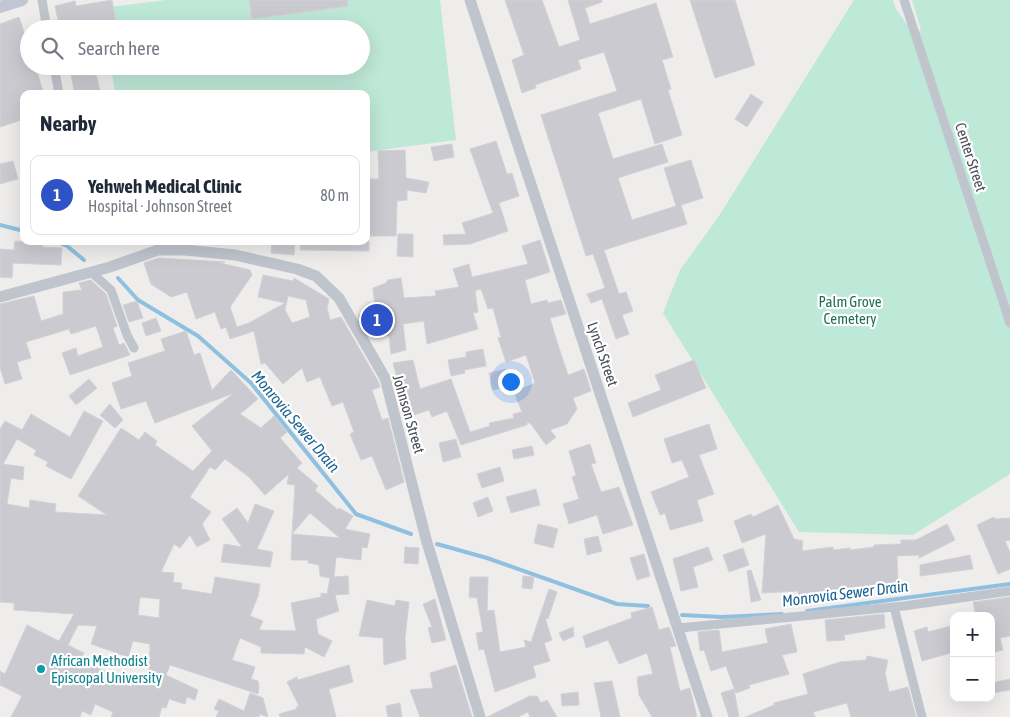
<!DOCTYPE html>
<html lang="en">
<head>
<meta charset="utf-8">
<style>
	:root { --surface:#fff; --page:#f2f2f3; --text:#1f2937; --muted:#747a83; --line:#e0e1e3; --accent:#2d53c7 }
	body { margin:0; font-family:"Asap Condensed",sans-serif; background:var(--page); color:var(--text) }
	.controls { position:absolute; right:15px; bottom:15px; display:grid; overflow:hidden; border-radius:10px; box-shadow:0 5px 20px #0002 }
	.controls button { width:45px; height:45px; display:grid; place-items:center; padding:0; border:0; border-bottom:1px solid var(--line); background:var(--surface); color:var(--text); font:25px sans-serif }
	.you { position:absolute; left:510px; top:381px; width:18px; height:18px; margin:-12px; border:4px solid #fff; border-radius:50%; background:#1a73e8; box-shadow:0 0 0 8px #1a73e833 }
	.badge { display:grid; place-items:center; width:32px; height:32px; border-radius:50%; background:var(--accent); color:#fff; font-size:16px; font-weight:700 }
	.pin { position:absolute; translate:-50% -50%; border:2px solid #fff; box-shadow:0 1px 5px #0006 }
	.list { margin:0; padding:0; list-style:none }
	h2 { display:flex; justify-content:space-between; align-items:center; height:65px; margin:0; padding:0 20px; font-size:21px }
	h2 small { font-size:16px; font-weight:400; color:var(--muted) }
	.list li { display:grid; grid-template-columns:32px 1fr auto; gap:15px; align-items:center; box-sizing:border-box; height:80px; margin:0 10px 10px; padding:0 10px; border:1px solid var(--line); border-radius:10px }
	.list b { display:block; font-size:19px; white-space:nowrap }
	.list p { margin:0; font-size:16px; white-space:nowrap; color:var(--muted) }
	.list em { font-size:16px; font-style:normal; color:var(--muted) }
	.icon { flex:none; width:28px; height:28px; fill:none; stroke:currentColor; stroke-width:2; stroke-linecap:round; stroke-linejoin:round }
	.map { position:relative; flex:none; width:1010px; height:717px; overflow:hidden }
	.search { position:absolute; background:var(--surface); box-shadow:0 5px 20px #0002; left:20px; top:20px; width:350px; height:55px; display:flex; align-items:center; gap:12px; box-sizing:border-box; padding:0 18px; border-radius:28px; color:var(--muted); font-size:19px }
	.panel { position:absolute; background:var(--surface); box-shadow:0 5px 20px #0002; left:20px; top:90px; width:350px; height:155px; border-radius:10px }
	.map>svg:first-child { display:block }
	.green { fill:#bee8d7 }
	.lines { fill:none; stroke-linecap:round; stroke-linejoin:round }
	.stream { stroke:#90c0e0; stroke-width:4 }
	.building { fill:#cacad0; stroke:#d1d1d7; fill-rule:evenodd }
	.minor { stroke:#bfc4cd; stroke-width:9 }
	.tertiary { stroke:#bfc4cd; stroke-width:11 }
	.secondary { stroke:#c1c6d3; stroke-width:12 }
	.culture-dot { fill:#0f9aa8; stroke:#fff; stroke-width:2 }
	.labels { text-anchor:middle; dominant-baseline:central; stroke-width:4.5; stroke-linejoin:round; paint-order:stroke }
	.street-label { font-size:15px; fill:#474c57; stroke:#fff }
	.park-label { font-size:15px; fill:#216f57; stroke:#fff }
	.culture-label { font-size:15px; fill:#0d838f; stroke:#fff; text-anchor:start }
	.water-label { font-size:16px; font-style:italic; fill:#1c6495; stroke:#fff }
</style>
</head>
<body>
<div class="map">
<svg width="1010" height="717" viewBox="0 0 1010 717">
	<rect width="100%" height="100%" fill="#efedec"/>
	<path class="green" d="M166 0H440L456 140 366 152V94H115L111 66H361V29H105L102 8Z
		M854 0H893L896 9 913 33 921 30 912 0H1010V474L913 535 799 532 663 313 680 270 719 216Z"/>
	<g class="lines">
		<path class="stream" d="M0 225 24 231
			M55 241 67 246 84 260
			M118 278 138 300 198 336 251 383 356 514 411 534
			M437 544 487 558 617 604 648 606
			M807 611 1010 584
			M682 615 722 617 782 614"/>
	</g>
	<path class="building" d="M112 0 117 29H60L55 6 75 1 76 6Z
		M249 0H347L348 6 252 19Z
		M505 0H542L559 47 580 40 568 0H602V2L585 8 590 24 656 3 673 57 662 60 671 89 668 90 682 135 655 144 641 99 598 113 613 159 662 144 668 162 618 178 632 220 676 206 664 168 691 160 703 198 681 205 687 224 604 250 619 294 626 292 633 311 622 315 629 334 616 339 602 299 591 303 587 294 605 288 593 254 586 256 541 115 617 91 604 52 578 60 581 69 535 85 536 88 522 93 512 60 524 55Z
		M690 0H735L755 65 715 78Z
		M19 17 29 47V66H35L44 94H24V119L0 127V24Z
		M69 66H91L92 72 95 71 100 90 75 94Z
		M751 94 763 102 747 127 735 119Z
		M496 141 507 174 512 173 519 196 499 203 508 231 470 244 444 245 443 235 466 234 462 223 493 213 470 149Z
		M452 144 454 157 434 161 431 147Z
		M405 150 406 178 429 182 426 193 407 190V200L397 201 396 236H366V179H379L378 151Z
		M13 161 18 179 0 184V164Z
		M398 234H413V257L397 256Z
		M540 240 550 272 525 280 531 304 547 300 548 303 561 300 566 314 550 318 557 342 568 375 584 369 591 391 573 398 577 409 567 424 550 430 556 437 546 445 531 424 527 422V425L461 445 447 411 432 417 429 410 408 417 393 363 413 360 420 389 451 379 470 432 490 426 489 423 514 418 513 414 522 412 514 392 535 383 526 355 506 362 498 338 501 337 493 308 488 309 481 289 475 291 478 312 473 313 478 329 427 344 424 321 403 324 406 350 391 354 389 336 369 335 358 316 375 306 373 288 386 283 388 280 401 278 404 298 436 296 435 291 459 287 453 269 469 264 472 277 528 264 522 246Z
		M15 241 43 243 42 247 62 248 61 265 13 263 12 278 0 277V249L14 250Z
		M272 241H295L294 255 271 253Z
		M301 241H369V251L300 250Z
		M159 258 225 262 220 263 250 270 252 275 230 307 237 327 249 323 285 303 258 297 263 275 293 281 294 278 329 299 327 308 330 320 341 317 378 381 380 387 372 390 382 420 388 418 404 482 386 490 372 456 361 460 350 434 354 432 343 402 332 406 320 377 307 382 302 368 283 384 265 363 261 364 254 331 230 339 226 327 221 329 215 312 196 319 187 292 171 297 151 284 144 263ZM288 296 306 300 310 317 292 323 285 310Z
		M91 280 106 294 117 326 113 328 119 345 124 343 130 355 70 375 62 353 76 348 78 356 103 347 96 326 71 334 69 329 26 342 31 358 17 362 22 379 5 384 0 367V304L34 296 41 321 63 314V292L82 290 79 283Z
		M137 301 143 318 129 322 123 305Z
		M156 318 161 331 146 336 142 323Z
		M186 331 194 355 200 353 212 390 231 370 258 399 240 414 261 428 274 416 287 432 280 438 302 463 297 468 318 486 315 490 338 510 339 508 353 516 345 529 370 534 367 548 362 547 361 560 336 557 334 577 348 576 349 594 335 595 339 611 316 619 318 634 332 641 324 657 305 647 304 654 261 653V647L240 638 232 660 255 667 251 679 258 681 259 687 258 694 170 665 166 675 198 690 195 700 187 697 185 704 169 699 166 708 162 707 159 717H111L113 712 95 704 91 715 82 711 80 717H11L22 696 0 685V671L5 674 27 625 59 641 74 614 14 610V603L0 602V429L5 421 22 430 31 414 70 437 84 411 103 421 71 479 46 466 48 462 34 455 36 450 17 439 3 464 24 467 23 480 11 478 7 504 29 508 30 500 56 504 55 512 107 515 78 496 121 428 139 440 145 432 157 441 155 445 193 471 212 451 192 426 234 393 155 423 146 401 121 409 112 383 132 376 128 363 165 351 161 339ZM225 459 249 477 265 495 289 474 287 484 295 485 292 534 310 513 340 538 292 534 291 560H308V563L319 565 320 576 330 578 327 594 321 593V597L291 603 296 631 259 630 263 621 250 616 258 596 260 584 215 577 212 594 181 589 182 583 173 582 174 573 161 572 174 544 180 548 190 535 197 547 210 540 202 524 211 512 190 497 210 467 215 470ZM140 597 160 599 159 618 138 615ZM78 625 97 626 91 644 128 657 133 641 150 644 149 678 136 674 132 687 114 678 115 675 80 661 84 653 68 645Z
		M483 349 486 366 464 370 465 373 451 376 448 360 466 357V352Z
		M694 360 706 388 633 417 628 403 661 390 655 375Z
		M506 369 510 386 493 390 489 373Z
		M89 379 97 388 76 405 69 396Z
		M110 404 123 420 115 428 100 415Z
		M709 424 717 449 699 455 714 494 697 500 703 521 670 530 665 513 660 515 651 492 689 477 682 460 672 463 664 439Z
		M456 439 461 457 443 462 439 443Z
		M590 444 596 463 591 464 601 492 619 487 633 525 603 534 597 515 569 524 563 504 579 499 572 477 576 475 569 451Z
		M532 446 534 455 514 459 512 450Z
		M500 467 504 481 482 488 477 474Z
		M536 489 540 505 511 513 506 497Z
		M488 497 493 511 478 517 473 503Z
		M255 504 274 511 257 549 273 552 270 567 221 562 224 544 242 547 222 519 237 508 248 523Z
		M778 505 794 539 803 541 802 551 833 547V550L850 548V550L874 547V545L901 544V540H916L947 524 955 540 919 558V555L897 556 898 585 838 591V589L799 596 798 591 762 593 766 534 742 543 734 521 751 514 753 517Z
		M994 517 995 519 1010 518V540L1005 541 1010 552V569L998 574 977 525Z
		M538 524 558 529 553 548 534 543Z
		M598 536 602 551 587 555 584 539Z
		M405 547 419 548 418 564 404 563Z
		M708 547 713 560 693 567 698 587 681 591 673 559Z
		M743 548 749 565 729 572 723 555Z
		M644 554 650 576 637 580 630 558Z
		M970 555 973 569 920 576V565Z
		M751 570 761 600 751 602 747 571Z
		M523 576 534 577 532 589 522 588Z
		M470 577H488L487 611 494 610 500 652 526 647 524 640 531 642 549 589 557 592 548 619 545 618 552 640 544 643 550 661 533 666 536 677 495 692 484 649 479 650 476 633 483 632 477 598 469 597Z
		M1010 597V636L1000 638 1003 650 991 653V616H976L973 602Z
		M435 599 446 640 432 643 428 628 432 627 423 604Z
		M367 600 395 606 396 600 409 602 405 638 406 659 384 665 383 638 359 636Z
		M652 607 659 630 669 627 676 646 670 647 680 691 690 688 697 717H652L639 695 637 677 653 674 647 653 619 664 608 640 586 648 583 636 632 618 631 613Z
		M884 614 885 628 844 635 845 640 827 641 825 620Z
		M791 624 797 652 782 655 789 674 749 685 750 688 736 693 726 666 711 671 704 650 700 651 698 632 719 630 722 652 768 643 765 629Z
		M954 625V652L922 661 914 631 927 627 928 632Z
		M573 627 574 636 563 641 559 633Z
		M867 656 888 660 885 673 889 692 908 687 916 717H851L847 703 813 712 815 717H745L774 705V703L808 694 803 674 840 662 866 660Z
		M349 665 353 682 329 689 336 717H280L279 714 297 709 296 707 299 706 287 682 297 677 298 680Z
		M456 665 472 717H420L410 690 433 688 430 673Z
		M1010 679V690L993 693 992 683Z
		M612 681 620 717H601L594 683Z
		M734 689 739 717H729L721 693Z
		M578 692 579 705 562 706 561 694Z
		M250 693 263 698 268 717 259 714V717H216L219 711 214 709 219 699 244 711Z
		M530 696H537L541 703 547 700 557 717H530L528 712 518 717H487Z
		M400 703 402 717H388L386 706Z"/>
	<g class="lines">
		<path class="minor" d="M42 0 47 29
			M904 0 1010 323
			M54 66 59 94
			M91 272 111 290 127 335 134 348
			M894 607 922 717
			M679 628 904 606 1010 591"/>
		<path class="tertiary" d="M470 0 707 717
			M0 297 110 267 158 250H185L235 255 297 269 316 276 339 298 385 378 426 539 480 717"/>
		<path class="secondary" d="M0 7 22 0"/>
	</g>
	<circle class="culture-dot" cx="41" cy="669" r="5"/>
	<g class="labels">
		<g class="street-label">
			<text transform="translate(971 157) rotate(72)">Center Street</text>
			<text transform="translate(603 354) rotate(71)">Lynch Street</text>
			<text transform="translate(409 414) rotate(74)">Johnson Street</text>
		</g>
		<g class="park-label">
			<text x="850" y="301">Palm Grove<tspan x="850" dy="17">Cemetery</tspan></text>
		</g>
		<g class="culture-label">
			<text x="51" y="660">African Methodist<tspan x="51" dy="17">Episcopal University</tspan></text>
		</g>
		<g class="water-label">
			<text transform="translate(296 421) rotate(50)">Monrovia Sewer Drain</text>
			<text transform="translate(845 593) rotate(-7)">Monrovia Sewer Drain</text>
		</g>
	</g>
</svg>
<div class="controls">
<button>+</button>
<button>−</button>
</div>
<div class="you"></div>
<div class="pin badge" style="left:377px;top:320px">1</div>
<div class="search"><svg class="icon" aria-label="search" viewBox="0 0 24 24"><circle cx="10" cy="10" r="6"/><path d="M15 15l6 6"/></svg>Search here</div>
<section class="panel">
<h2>Nearby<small></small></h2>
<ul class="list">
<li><span class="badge">1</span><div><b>Yehweh Medical Clinic</b><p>Hospital · Johnson Street</p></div><em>80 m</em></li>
</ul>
</section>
</div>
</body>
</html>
